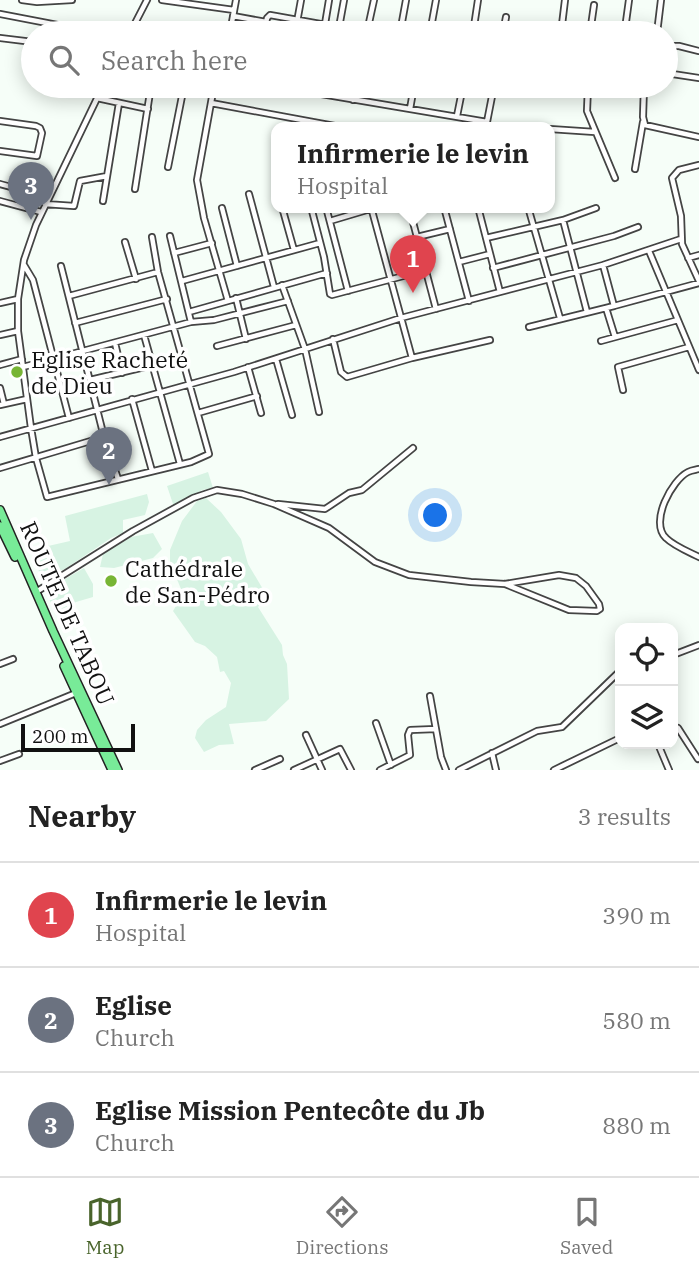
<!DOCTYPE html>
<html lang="en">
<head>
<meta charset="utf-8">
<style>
	:root { --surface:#fff; --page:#f2f2f2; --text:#222; --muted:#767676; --line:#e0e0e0; --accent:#49642b }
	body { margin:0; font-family:"IBM Plex Serif",serif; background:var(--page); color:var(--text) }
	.controls { position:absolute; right:21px; bottom:21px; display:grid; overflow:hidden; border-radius:14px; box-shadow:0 4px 18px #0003 }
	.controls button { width:63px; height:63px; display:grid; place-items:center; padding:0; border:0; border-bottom:2px solid var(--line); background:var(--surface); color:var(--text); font:35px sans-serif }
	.scale { position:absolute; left:21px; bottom:18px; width:114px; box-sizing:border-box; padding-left:7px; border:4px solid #111; border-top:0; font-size:19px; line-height:24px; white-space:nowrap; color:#111; -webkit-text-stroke:5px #fff; paint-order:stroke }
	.you { position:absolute; left:436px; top:516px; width:24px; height:24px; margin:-18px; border:5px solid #fff; border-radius:50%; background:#1a73e8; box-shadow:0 0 0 10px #1a73e833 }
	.badge { display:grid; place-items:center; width:46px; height:46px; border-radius:50%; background:var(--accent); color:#fff; font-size:23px; font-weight:700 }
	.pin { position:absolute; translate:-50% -58px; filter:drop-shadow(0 2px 4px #0008) }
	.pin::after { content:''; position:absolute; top:37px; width:24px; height:21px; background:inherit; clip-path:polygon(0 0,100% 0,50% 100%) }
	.popup { position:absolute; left:271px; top:122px; width:284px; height:91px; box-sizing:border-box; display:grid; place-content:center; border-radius:14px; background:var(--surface); filter:drop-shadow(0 2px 5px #0005); font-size:23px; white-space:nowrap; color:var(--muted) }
	.popup b { font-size:26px; color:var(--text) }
	.popup::after { content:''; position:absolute; left:50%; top:100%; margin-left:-14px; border:14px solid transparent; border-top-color:var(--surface) }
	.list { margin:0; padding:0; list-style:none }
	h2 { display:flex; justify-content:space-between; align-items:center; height:91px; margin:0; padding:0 28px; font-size:30px }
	h2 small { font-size:23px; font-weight:400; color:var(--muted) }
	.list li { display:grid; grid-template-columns:46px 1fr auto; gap:21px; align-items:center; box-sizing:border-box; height:105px; padding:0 28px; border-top:2px solid var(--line) }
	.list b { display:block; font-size:26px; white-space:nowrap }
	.list p { margin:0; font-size:23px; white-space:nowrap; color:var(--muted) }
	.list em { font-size:23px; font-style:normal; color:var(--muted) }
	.icon { flex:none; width:38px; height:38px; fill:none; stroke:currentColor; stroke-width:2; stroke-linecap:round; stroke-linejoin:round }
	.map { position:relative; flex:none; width:699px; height:770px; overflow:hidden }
	.search { position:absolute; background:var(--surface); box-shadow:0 4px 18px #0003; left:21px; right:21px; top:21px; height:77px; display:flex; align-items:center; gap:18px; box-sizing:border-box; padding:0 24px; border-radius:38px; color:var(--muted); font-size:26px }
	.sheet { height:406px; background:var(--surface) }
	nav { display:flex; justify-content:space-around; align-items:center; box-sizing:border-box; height:98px; border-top:2px solid var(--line); background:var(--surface); font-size:19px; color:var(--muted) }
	nav a { display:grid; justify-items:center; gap:4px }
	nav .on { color:var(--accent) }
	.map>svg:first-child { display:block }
	.farmland { fill:#d7f3e3 }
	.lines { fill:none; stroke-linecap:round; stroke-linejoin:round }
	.minor-casing { stroke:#444; stroke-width:8 }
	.primary-casing { stroke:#222; stroke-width:10 }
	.minor { stroke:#fff; stroke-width:4.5 }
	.primary { stroke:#78eb98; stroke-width:7 }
	.poi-dot { fill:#78b535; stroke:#fff; stroke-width:2.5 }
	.labels { text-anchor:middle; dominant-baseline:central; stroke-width:7; stroke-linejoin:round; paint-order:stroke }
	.poi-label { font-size:23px; fill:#111; stroke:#fff; text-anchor:start }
	.street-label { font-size:23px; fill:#111; stroke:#fff }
</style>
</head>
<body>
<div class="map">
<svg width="699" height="770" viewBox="0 0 699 770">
	<rect width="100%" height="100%" fill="#f6fef8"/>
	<path class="farmland" d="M208 472 213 488 202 490 174 507 167 486Z
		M147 494 149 502 145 515 123 520V533L111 538 65 569 40 578 35 549 70 541 65 516Z
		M206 498 221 512 241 539 248 564 267 596 258 607 282 645 283 655 287 664 289 699 266 721 229 724 234 744 219 745 204 752 195 738 197 730 206 720 226 707 231 683 224 671 220 672 217 657 205 646 195 642 173 611 183 594 170 562V550L182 521 197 501Z
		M153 533 162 549 153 558 114 568 100 567 103 554 131 537Z
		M84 568 93 584V597L76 602 55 614 46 590Z"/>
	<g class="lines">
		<defs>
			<path id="minor" d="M22 0 37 2 72 0
				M162 0 234 10
				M0 14 99 33
				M233 16 266 22
				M325 24 329 0
				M625 29 629 0
				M367 32 374 0
				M130 33 147 0
				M230 33 236 0
				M264 33 267 18 270 15 371 33
				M295 33 301 0
				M338 33 344 0
				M400 33 406 0
				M430 33 436 0
				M473 33 478 0
				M503 33 506 17
				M561 33 565 0
				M590 33 594 5
				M657 33 661 0
				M0 38 33 42
				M666 46H679L699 51
				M666 73 699 78
				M103 86 36 225 24 260 18 299V331L31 428 36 458 47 497 191 462 209 454 158 272 152 237
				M115 86 150 93
				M214 86 197 180 204 218 228 301
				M274 86 487 122
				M588 86 587 111 615 178
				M644 86 643 117 645 125 699 137
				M97 98 148 109
				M353 100 356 86
				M211 103 340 127
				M410 109 414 86
				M457 116 463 86
				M0 121 36 126 40 128 42 133 37 156 0 151
				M486 127 494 86
				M550 129 595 132
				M699 165 679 170 672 178 681 216 682 244 699 281
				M168 167 184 86
				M635 169 643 122
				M0 184 48 197
				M135 189 151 86
				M249 194 274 287
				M0 201 41 212
				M103 201 119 103
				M45 204 74 206 80 181 107 176
				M282 207 294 250
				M311 207 324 257 330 294 332 295 426 270
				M326 207 348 291
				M371 207 412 358 490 340
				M409 207 436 309
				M444 207 469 301
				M478 207 500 292
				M528 207 560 318
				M222 208 237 266
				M563 220 596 208
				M330 221 377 207
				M170 236 191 322
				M417 237 450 229
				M486 238 563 220 587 312
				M125 242 136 279
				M649 251 699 370
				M174 253 212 243
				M688 258 699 255
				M459 262 490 254
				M24 265 33 280 69 418
				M603 265 681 239
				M61 266 104 437 118 479
				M493 268 614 236 638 227
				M182 281 320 243
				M282 285 305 349 319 412
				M69 296 158 272
				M236 298 246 339
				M0 303 18 299
				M606 308 615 337
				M189 312 327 273
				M75 323 167 299
				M529 327 614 306
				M0 335 18 331
				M144 335 180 464
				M333 339 341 372 347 377 412 358
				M601 341 678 320
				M115 343 122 373
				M217 346 296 325
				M276 359 292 415
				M0 365 22 359
				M23 367 191 322 214 320 288 301
				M248 367 261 413
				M90 380 153 365
				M0 388 4 404
				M623 390 618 367 689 347
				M132 399 152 471
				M0 405 27 399
				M198 413 257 396
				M0 437 234 372 401 318 603 265 614 306 699 283
				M0 468 104 437
				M699 469C695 470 692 470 688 472 672 480 649 522 666 538 674 546 689 552 699 557
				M278 504 325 509 349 493 362 490 413 448
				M36 592 133 531 193 498 217 490 242 494 274 504 329 528 375 562 409 575 471 582 505 584 559 575 576 578 586 586 599 604 600 609 597 611 569 610 505 584
				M673 655 699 645
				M0 664 13 659
				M430 696 441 757 446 770
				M376 723 391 765
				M0 724 76 693
				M673 732 678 728 698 759
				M306 735 322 770
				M658 744 669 770
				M492 753 496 770
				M0 761 19 754
				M255 770 280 759
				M294 770 340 749 351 770
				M380 770 410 755 408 735 410 730 436 729
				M459 770 537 731 562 727 620 671
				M554 770 620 738"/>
			<path id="primary" d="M0 510 53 631 118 770
				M0 526 15 557
				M64 666 112 770"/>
		</defs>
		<use href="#minor" class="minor-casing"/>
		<use href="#primary" class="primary-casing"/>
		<use href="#minor" class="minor"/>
		<use href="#primary" class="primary"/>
	</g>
	<g class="poi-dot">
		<circle cx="17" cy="372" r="7"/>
		<circle cx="111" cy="581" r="7"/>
	</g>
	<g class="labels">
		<g class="poi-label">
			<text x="31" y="359">Eglise Racheté<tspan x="31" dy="26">de Dieu</tspan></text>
			<text x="125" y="568">Cathédrale<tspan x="125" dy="26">de San-Pédro</tspan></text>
		</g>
		<g class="street-label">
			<text transform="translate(68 613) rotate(66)">ROUTE DE TABOU</text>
		</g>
	</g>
</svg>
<div class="controls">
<button><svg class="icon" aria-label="locate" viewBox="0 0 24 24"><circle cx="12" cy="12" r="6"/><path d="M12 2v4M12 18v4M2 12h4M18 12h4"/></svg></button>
<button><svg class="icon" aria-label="layers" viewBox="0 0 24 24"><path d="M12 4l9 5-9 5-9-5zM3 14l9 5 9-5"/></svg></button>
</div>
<div class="scale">200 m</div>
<div class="you"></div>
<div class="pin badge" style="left:413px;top:293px;background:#e0444e">1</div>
<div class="popup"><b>Infirmerie le levin</b>Hospital</div>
<div class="pin badge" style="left:109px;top:485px;background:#6b7280">2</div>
<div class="pin badge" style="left:31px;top:220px;background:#6b7280">3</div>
<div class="search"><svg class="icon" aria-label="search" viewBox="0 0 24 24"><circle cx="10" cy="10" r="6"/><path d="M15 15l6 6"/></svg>Search here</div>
</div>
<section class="sheet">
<h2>Nearby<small>3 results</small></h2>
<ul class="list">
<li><span class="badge" style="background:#e0444e">1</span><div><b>Infirmerie le levin</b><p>Hospital</p></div><em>390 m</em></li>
<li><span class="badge" style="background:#6b7280">2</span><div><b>Eglise</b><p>Church</p></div><em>580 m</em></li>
<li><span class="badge" style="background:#6b7280">3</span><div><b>Eglise Mission Pentecôte du Jb</b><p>Church</p></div><em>880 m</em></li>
</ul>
</section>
<nav>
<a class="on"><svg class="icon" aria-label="map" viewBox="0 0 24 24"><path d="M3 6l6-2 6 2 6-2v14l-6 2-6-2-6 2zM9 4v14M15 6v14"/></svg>Map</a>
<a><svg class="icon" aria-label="directions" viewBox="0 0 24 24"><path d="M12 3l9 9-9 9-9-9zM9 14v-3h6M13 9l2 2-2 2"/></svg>Directions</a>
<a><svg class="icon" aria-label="saved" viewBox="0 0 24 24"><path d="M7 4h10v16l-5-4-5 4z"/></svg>Saved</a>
</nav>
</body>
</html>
